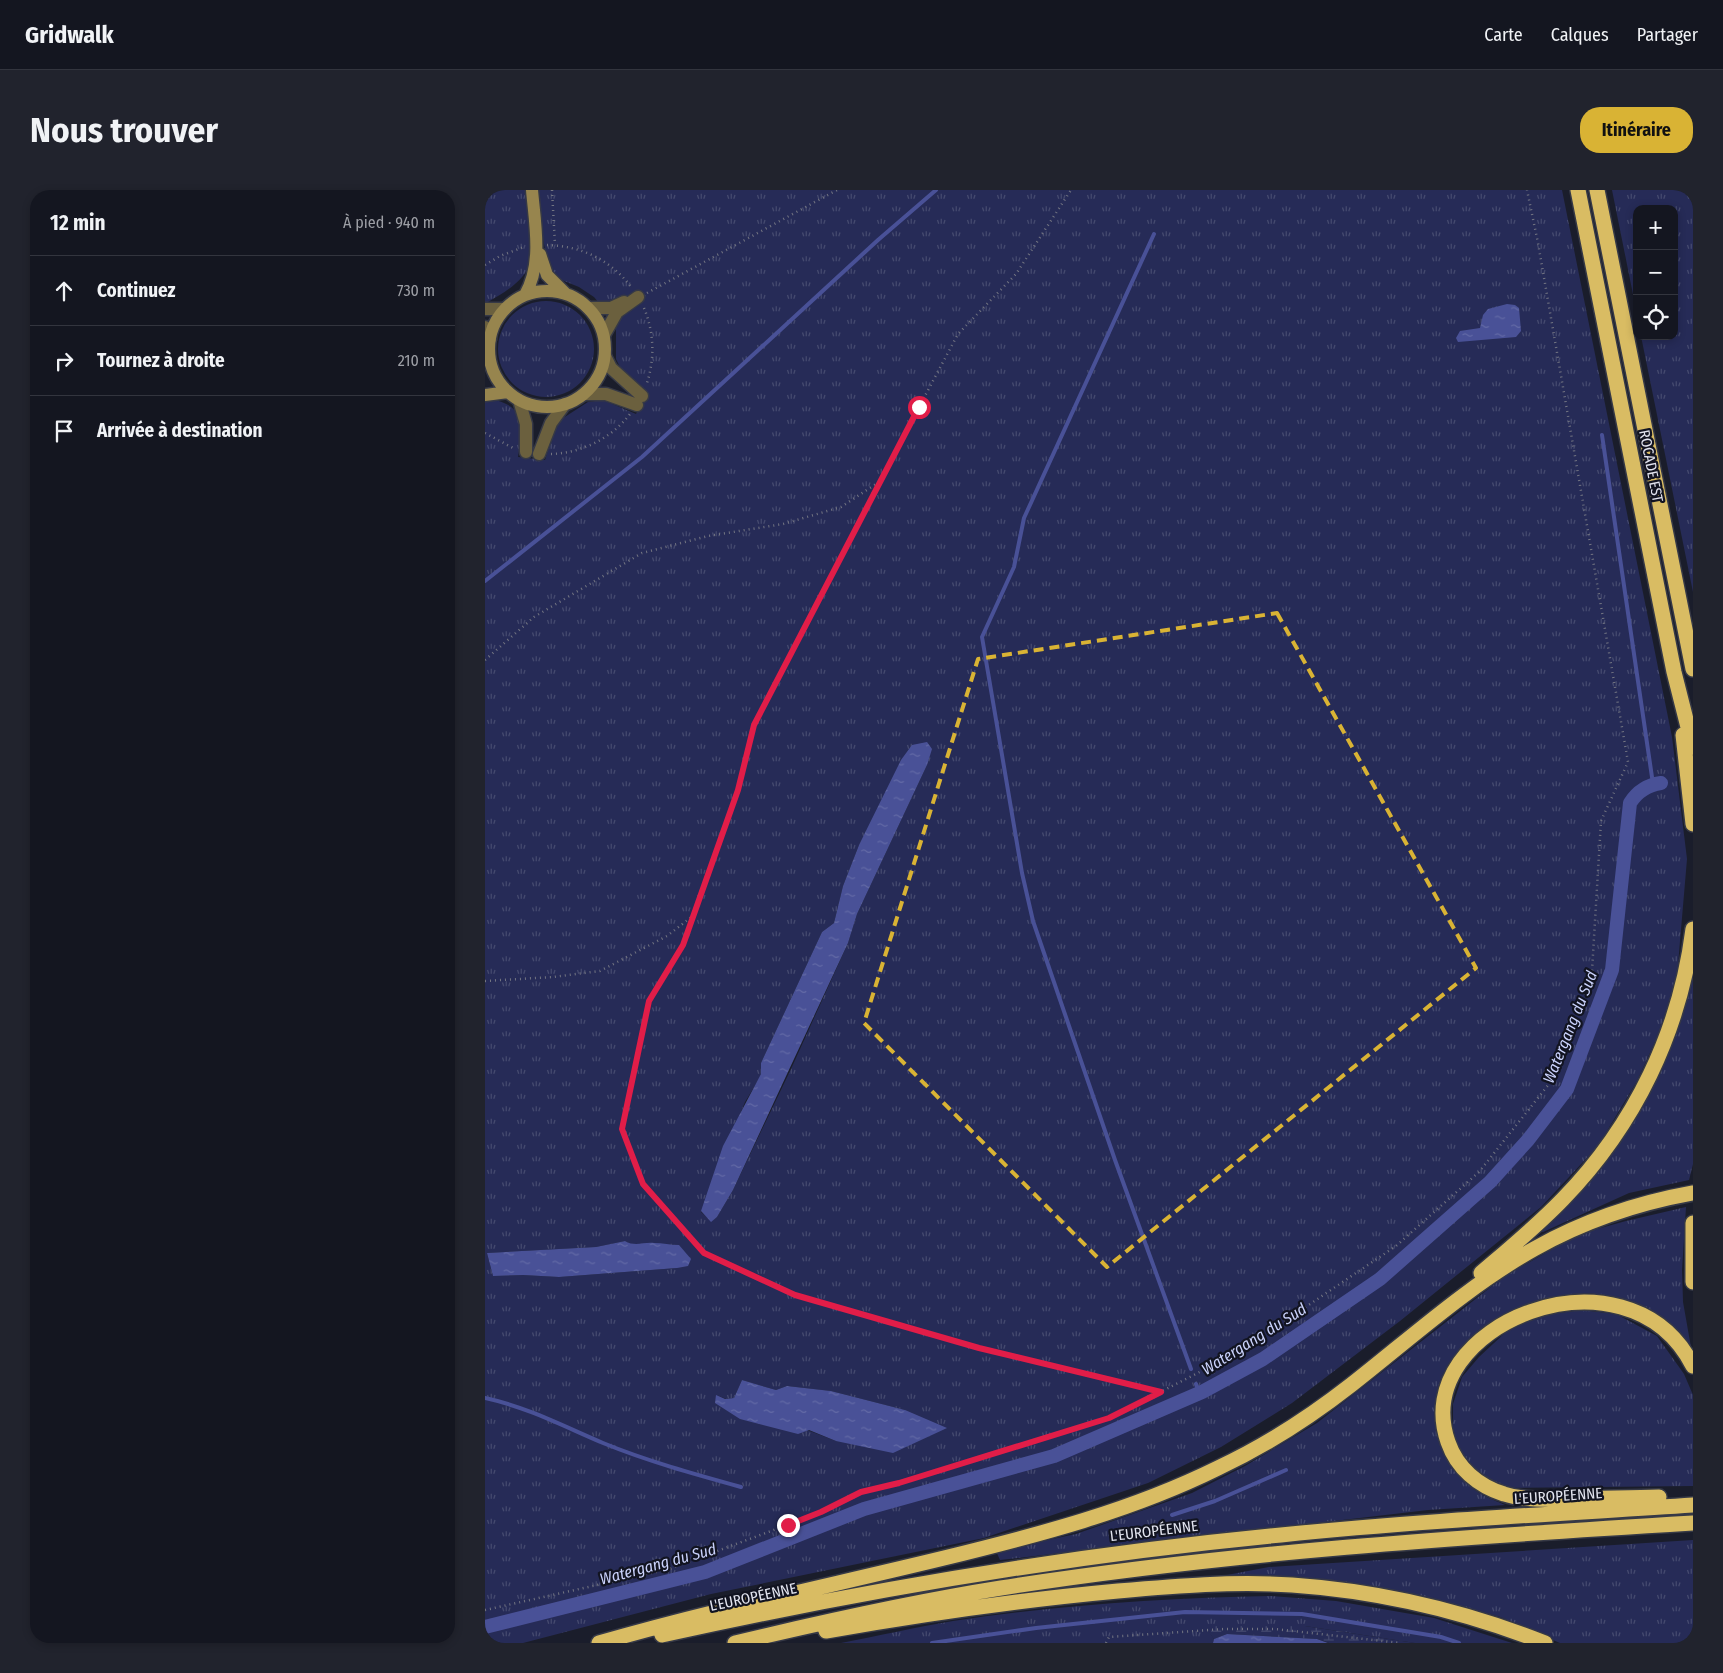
<!DOCTYPE html>
<html lang="fr">
<head>
<meta charset="utf-8">
<style>
	:root { --surface:#141620; --page:#21232d; --text:#f1f3f6; --muted:#9d9fa5; --line:#33353e; --accent:#d9b334 }
	body { margin:0; font-family:"Fira Sans Condensed",sans-serif; background:var(--page); color:var(--text) }
	.controls { position:absolute; right:15px; top:15px; display:grid; overflow:hidden; border-radius:10px; box-shadow:0 2px 8px #0003 }
	.controls button { width:45px; height:45px; display:grid; place-items:center; padding:0; border:0; border-bottom:1px solid var(--line); background:var(--surface); color:var(--text); font:25px sans-serif }
	.stop { position:absolute; width:15px; height:15px; margin:-11px; border:4px solid #e11d48; border-radius:50%; background:#fff }
	.stop.end { background:#e11d48; border-color:#fff; box-shadow:0 1px 5px #0008 }
	.list { margin:0; padding:0; list-style:none }
	h2 { display:flex; justify-content:space-between; align-items:center; height:65px; margin:0; padding:0 20px; font-size:21px }
	h2 small { font-size:16px; font-weight:400; color:var(--muted) }
	.list li { display:grid; grid-template-columns:32px 1fr auto; gap:15px; align-items:center; box-sizing:border-box; height:70px; padding:0 20px; border-top:1px solid var(--line) }
	.list b { display:block; font-size:19px; white-space:nowrap }
	.list em { font-size:16px; font-style:normal; color:var(--muted) }
	.icon { flex:none; width:28px; height:28px; fill:none; stroke:currentColor; stroke-width:2; stroke-linecap:round; stroke-linejoin:round }
	.map { position:relative; flex:none; width:1208px; height:1453px; overflow:hidden; border-radius:20px }
	header { display:flex; align-items:center; gap:30px; box-sizing:border-box; height:70px; padding:0 25px; background:var(--surface); border-bottom:1px solid var(--line) }
	header strong { font-size:24px }
	nav { display:flex; gap:28px; margin-inline-start:auto; font-size:18px }
	.intro { display:flex; align-items:center; justify-content:space-between; box-sizing:border-box; height:120px; padding:0 30px }
	h1 { margin:0; font-size:35px }
	.button { padding:12px 22px; border-radius:20px; background:var(--accent); color:#111; font-size:18px; font-weight:700 }
	main { display:flex; gap:30px; padding:0 30px }
	aside { flex:1; background:var(--surface); border-radius:20px; box-shadow:0 2px 8px #0003 }
	.map>svg:first-child { display:block }
	.grass { fill:url(#grass-tufts); fill-rule:evenodd }
	.wetland { fill:url(#wetland-marsh) }
	.water { fill:url(#water-ripples) }
	.lines { fill:none; stroke-linecap:round; stroke-linejoin:round }
	.stream { stroke:#495197; stroke-width:4 }
	.canal { stroke:#495197; stroke-width:14 }
	.street-casing { stroke:#363946; stroke-width:15 }
	.secondary-casing { stroke:#363946; stroke-width:15 }
	.highway-casing { stroke:#363946; stroke-width:18 }
	.path { stroke:#737582; stroke-width:2.5; stroke-dasharray:1 4; stroke-linecap:butt }
	.street { stroke:#6b603e; stroke-width:12 }
	.secondary { stroke:#97854e; stroke-width:12 }
	.highway { stroke:#d9bc63; stroke-width:15 }
	.route { stroke:#e11d48; stroke-width:6 }
	.marked { fill:none; stroke:#d9b334; stroke-width:4; stroke-dasharray:10 6; stroke-linejoin:round }
	.labels { text-anchor:middle; dominant-baseline:central; stroke-width:4.5; stroke-linejoin:round; paint-order:stroke }
	.street-label { font-size:15px; fill:#e2e4ef; stroke:#121421 }
	.water-label { font-size:16px; font-style:italic; fill:#cad2fb; stroke:#121421 }
</style>
</head>
<body>
<header>
<strong>Gridwalk</strong>
<nav><a>Carte</a><a>Calques</a><a>Partager</a></nav>
</header>
<div class="intro"><h1>Nous trouver</h1><a class="button">Itinéraire</a></div>
<main>
<aside>
<h2>12 min<small>À pied · 940 m</small></h2>
<ul class="list">
<li><svg class="icon" aria-label="ahead" viewBox="0 0 24 24"><path d="M12 20V5M6 11l6-6 6 6"/></svg><div><b>Continuez</b></div><em>730 m</em></li>
<li><svg class="icon" aria-label="right" viewBox="0 0 24 24"><path d="M7 20v-9h11M14 6l5 5-5 5"/></svg><div><b>Tournez à droite</b></div><em>210 m</em></li>
<li><svg class="icon" aria-label="arrive" viewBox="0 0 24 24"><path d="M6 21V4h12l-3 4 3 4H6"/></svg><div><b>Arrivée à destination</b></div></li>
</ul>
</aside>
<div class="map">
<svg width="1208" height="1453" viewBox="0 0 1208 1453">
	<defs>
		<pattern id="grass-tufts" width="24" height="20" patternUnits="userSpaceOnUse" patternTransform="scale(1.25)"><rect width="24" height="20" fill="#262b57"/><path d="M3 7l-1-3M5 7V3M7 7l1-3M15 17l-1-3M17 17v-4M19 17l1-3" fill="none" stroke="#454a6f"/></pattern>
		<pattern id="wetland-marsh" width="20" height="14" patternUnits="userSpaceOnUse" patternTransform="scale(1.25)"><rect width="20" height="14" fill="#262b57"/><path d="M1 5h8M5 5V1M11 12h8M15 12V8" fill="none" stroke="#454a6f"/></pattern>
		<pattern id="water-ripples" width="26" height="14" patternUnits="userSpaceOnUse" patternTransform="scale(1.25)"><rect width="26" height="14" fill="#495197"/><path d="M2 4q2-2 4 0t4 0M15 11q2-2 4 0t4 0" fill="none" stroke="#636aa6"/></pattern>
	</defs>
	<rect width="100%" height="100%" fill="#1a1d2b"/>
	<path class="grass" d="M0 0H1077L1187 547 1202 669 1192 786 1174 843 1152 891 1113 956 1056 1017 915 1131 807 1213 736 1257 663 1293 499 1348 226 1404 38 1453H0V211C6 209 13 210 19 213 42 222 36 247 33 267L60 270 72 232 103 212 118 210 151 224 162 203 135 177 131 169V133L109 107 94 97 69 87 62 71 58 48 46 51C46 57 47 65 46 71 41 90 19 103 3 112L0 121ZM442 575 372 724 363 753 306 879 248 1000 232 1027 226 1031 216 1022 260 912 277 884 276 873 337 742 349 733 358 696 374 655 396 615ZM140 1051 145 1054 194 1055 192 1078 74 1087 38 1085 8 1086 2 1063 111 1057ZM257 1190 291 1200 302 1196 346 1201 420 1220 351 1251 231 1205 240 1209 249 1208Z
		M1127 0H1205L1208 14V402L1156 146H1189V19H1152V124Z
		M13 159a48 48 0 1 1 96 0a48 48 0 1 1-96 0Z
		M1208 774V974L1204 990 1144 1003 1058 1042 1051 1041 1128 962 1175 884 1201 807Z
		M1201 1017 1197 1080 1198 1112 1207 1163C1189 1140 1171 1122 1143 1111 1089 1091 1029 1115 988 1150 982 1154 975 1159 970 1165 936 1206 949 1263 986 1297 995 1305 1009 1310 1020 1315L943 1320 515 1370 511 1361 591 1344 707 1303 760 1276 832 1233 1020 1086 1094 1044 1141 1031Z
		M1097 1120 1131 1124 1172 1146 1199 1184 1208 1205V1296L1015 1298 988 1279 974 1261 968 1238V1214L977 1187 994 1167 1022 1141 1058 1125Z
		M1208 1350V1453H1075L1015 1427 956 1411 878 1395 742 1385 784 1377Z
		M786 1406 851 1411 949 1428 1027 1453H930L820 1436H720L729 1449 728 1453H356C393 1446 431 1437 468 1431 573 1415 680 1408 786 1406Z"/>
	<path class="wetland" d="M719 1436H820L930 1453H844L832 1449 742 1444 729 1449Z"/>
	<path class="water" d="M1022 114 1030 115 1034 118 1036 141 1031 147 973 152 971 148 975 141 995 138 998 125 1003 119Z
		M442 552 447 559 442 575 372 724 363 753 248 1000 232 1027 226 1032 216 1021 238 956 276 884V873L337 742 349 733 358 696 374 655 416 570 427 555Z
		M140 1051C150 1057 158 1052 169 1053 177 1053 186 1055 194 1055L206 1069 203 1076 192 1078 74 1087 38 1085 8 1086 2 1063 111 1057Z
		M257 1190 291 1200 302 1196 346 1201 420 1220 462 1238 408 1263 351 1251 324 1240 313 1244 255 1229 230 1213 231 1205 240 1209 249 1208Z
		M742 1444 832 1449 843 1453H728L729 1449Z"/>
	<g class="lines">
		<path class="stream" d="M669 44 539 328 529 377 497 447 537 683 548 731 630 970 706 1179
			M1117 245 1168 594
			M0 391 157 267 393 50 451 0
			M711 1194 714 1203
			M0 1208C42 1217 78 1236 118 1253 162 1271 209 1284 256 1297
			M687 1325 730 1311 801 1280
			M447 1453 551 1438 700 1422 817 1424 956 1447 974 1453"/>
		<path class="canal" d="M0 1437 220 1382 379 1319 569 1266 717 1202 778 1169 895 1089 1005 992 1043 950 1082 899 1127 780 1145 613C1152 602 1162 595 1176 593"/>
		<defs>
			<path id="street" d="M103 118H126L139 112
				M0 119H20
				M0 137 5 149
				M119 145 132 122 153 107
				M120 166 126 178 157 206
				M99 204H121L152 215
				M34 210 41 234V262
				M54 264 66 233 80 214"/>
			<path id="secondary" d="M55 64 62 85 80 103
				M4 159a58 58 0 1 1 116 0a58 58 0 1 1-116 0Z
				M40 105C58 73 50 35 47 0
				M0 205 23 202"/>
			<path id="highway" d="M1093 0 1189 482 1208 557
				M1112 0 1208 479
				M1198 545 1208 634
				M1208 1033V1092
				M996 1083C1024 1059 1052 1036 1078 1009 1150 935 1195 841 1208 739
				M1174 1307C1145 1308 1116 1308 1087 1309 1065 1309 1040 1311 1019 1304 993 1296 972 1278 963 1252 922 1135 1142 1047 1208 1176
				M341 1441C438 1424 535 1410 633 1401 691 1396 749 1391 807 1395 894 1401 979 1421 1060 1453
				M177 1445C381 1400 587 1365 796 1345 933 1331 1071 1324 1208 1315
				M114 1453C228 1420 344 1396 459 1368 553 1345 646 1321 733 1278 780 1256 825 1227 866 1195 926 1148 983 1096 1049 1059 1099 1031 1152 1013 1208 1003
				M250 1453C338 1432 427 1412 516 1398 745 1362 977 1347 1208 1333"/>
		</defs>
		<use href="#street" class="street-casing"/>
		<use href="#secondary" class="secondary-casing"/>
		<use href="#highway" class="highway-casing"/>
		<path class="path" d="M67 0 70 55
			M62 55C97 56 126 70 147 98
			M0 75 15 66 39 57
			M162 103 352 0
			M159 118C169 142 170 168 162 193
			M0 243 28 258
			M66 264C96 263 126 249 145 224
			M0 470 49 427 157 363 223 346 298 334 356 317 394 292 473 144 531 84 586 0
			M209 725 198 755 163 811 137 939 158 994 219 1063 310 1105 493 1157 675 1201
			M0 791 68 787 115 781 182 746 209 725 253 600 269 535 393 293
			M0 1420 184 1379 337 1322 376 1302 414 1293 624 1228 754 1162 911 1056 994 982 1068 889 1107 781 1116 631 1143 572 1053 53 1042 0
			M621 1453 624 1447 739 1439H790L915 1453"/>
		<use href="#street" class="street"/>
		<use href="#secondary" class="secondary"/>
		<use href="#highway" class="highway"/>
	</g>
	<g class="lines">
		<path class="route" d="M303 1335 336 1322 376 1302 414 1293 624 1228 676 1202 494 1158 310 1105 219 1063 158 994 137 939 164 811 198 755 253 600 269 535 434 217"/>
	</g>
	<path class="marked" d="M792 423 991 778 622 1077 379 833 493 469Z"/>
	<g class="labels">
		<g class="street-label">
			<text transform="translate(1166 276) rotate(79)">ROCADE EST</text>
			<text transform="translate(1073 1306) rotate(-4)">L'EUROPÉENNE</text>
			<text transform="translate(669 1341) rotate(-7)">L'EUROPÉENNE</text>
			<text transform="translate(268 1407) rotate(-12)">L'EUROPÉENNE</text>
		</g>
		<g class="water-label">
			<text transform="translate(1085 837) rotate(-68)">Watergang du Sud</text>
			<text transform="translate(769 1149) rotate(-32)">Watergang du Sud</text>
			<text transform="translate(173 1374) rotate(-15)">Watergang du Sud</text>
		</g>
	</g>
</svg>
<div class="controls">
<button>+</button>
<button>−</button>
<button><svg class="icon" aria-label="locate" viewBox="0 0 24 24"><circle cx="12" cy="12" r="6"/><path d="M12 2v4M12 18v4M2 12h4M18 12h4"/></svg></button>
</div>
<div class="stop" style="left:434px;top:217px"></div>
<div class="stop end" style="left:303px;top:1335px"></div>
</div>
</main>
</body>
</html>
